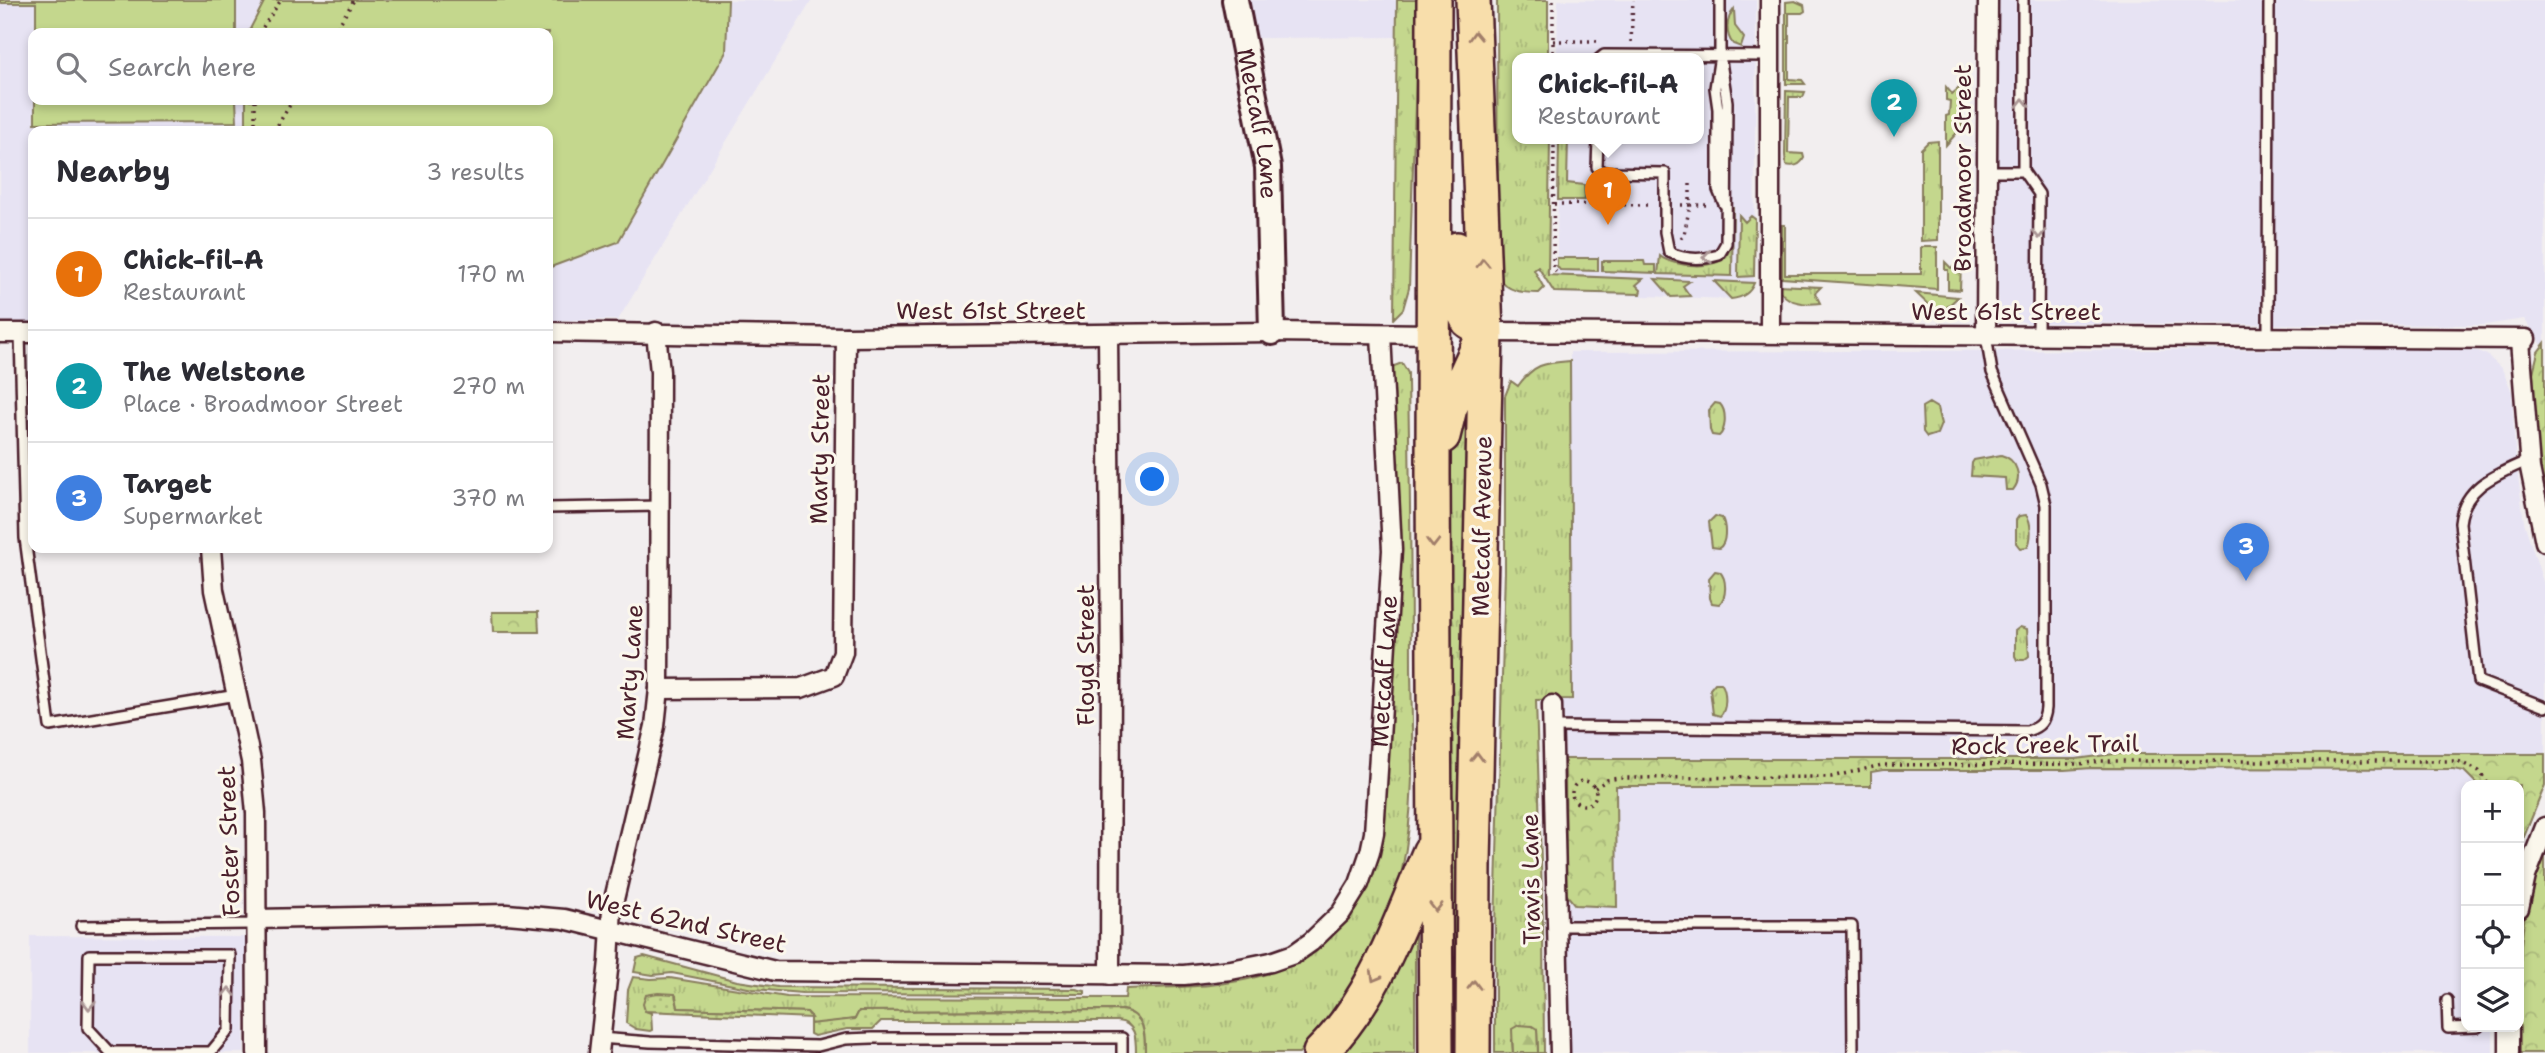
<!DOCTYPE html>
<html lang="en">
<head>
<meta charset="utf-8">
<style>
	:root { --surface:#fff; --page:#f7f7f7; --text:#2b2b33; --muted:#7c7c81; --line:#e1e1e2; --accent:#4a1f2b }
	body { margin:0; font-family:"Shantell Sans",sans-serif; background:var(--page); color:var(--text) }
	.controls { position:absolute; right:21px; bottom:21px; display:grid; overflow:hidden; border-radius:14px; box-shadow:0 4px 10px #0003 }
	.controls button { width:63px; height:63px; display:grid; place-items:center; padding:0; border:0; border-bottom:2px solid var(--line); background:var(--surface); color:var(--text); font:35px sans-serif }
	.you { position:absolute; left:1153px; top:480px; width:24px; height:24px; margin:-18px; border:5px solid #fff; border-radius:50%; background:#1a73e8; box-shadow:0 0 0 10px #1a73e833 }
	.badge { display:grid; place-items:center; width:46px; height:46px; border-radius:50%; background:var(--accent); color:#fff; font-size:23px; font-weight:700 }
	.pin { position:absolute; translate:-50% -58px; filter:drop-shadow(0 2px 4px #0008) }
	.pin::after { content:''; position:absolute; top:37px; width:24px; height:21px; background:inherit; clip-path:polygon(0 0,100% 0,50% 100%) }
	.popup { position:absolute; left:1512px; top:53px; width:192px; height:91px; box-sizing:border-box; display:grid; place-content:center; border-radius:14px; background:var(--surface); filter:drop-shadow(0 2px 5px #0005); font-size:23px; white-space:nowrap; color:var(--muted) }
	.popup b { font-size:26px; color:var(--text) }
	.popup::after { content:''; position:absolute; left:50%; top:100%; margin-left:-14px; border:14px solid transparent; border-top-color:var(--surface) }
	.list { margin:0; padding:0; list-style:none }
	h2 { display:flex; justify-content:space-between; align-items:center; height:91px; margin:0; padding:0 28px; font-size:30px }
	h2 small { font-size:23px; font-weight:400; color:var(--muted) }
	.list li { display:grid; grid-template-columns:46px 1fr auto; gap:21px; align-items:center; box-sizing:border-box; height:112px; padding:0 28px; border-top:2px solid var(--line) }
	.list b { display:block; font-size:26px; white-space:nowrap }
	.list p { margin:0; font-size:23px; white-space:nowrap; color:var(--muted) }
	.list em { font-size:23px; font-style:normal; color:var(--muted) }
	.icon { flex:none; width:38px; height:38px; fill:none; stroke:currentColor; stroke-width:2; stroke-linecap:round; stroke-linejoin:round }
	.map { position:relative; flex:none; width:2545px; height:1053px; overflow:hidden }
	.search { position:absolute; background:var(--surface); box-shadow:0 4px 10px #0003; left:28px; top:28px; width:525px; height:77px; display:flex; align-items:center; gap:18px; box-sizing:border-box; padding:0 24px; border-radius:14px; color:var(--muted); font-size:26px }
	.panel { position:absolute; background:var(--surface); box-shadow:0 4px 10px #0003; left:28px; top:126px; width:525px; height:427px; border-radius:14px }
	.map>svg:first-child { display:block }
	.built { fill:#e7e3f3; fill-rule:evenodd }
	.grass { fill:url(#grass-tufts); stroke:#877b5c; stroke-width:2 }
	.forest { fill:url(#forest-firs); stroke:#877b5c; stroke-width:2 }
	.park { fill:url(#park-crowns); stroke:#877b5c; stroke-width:2 }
	.garden { fill:url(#garden-dots); stroke:#877b5c; stroke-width:2 }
	.pitch { fill:#c4d78d; stroke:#877b5c; stroke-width:2 }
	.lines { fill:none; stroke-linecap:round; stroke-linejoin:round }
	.lane-casing { stroke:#4a1f2b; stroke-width:14 }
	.street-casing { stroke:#4a1f2b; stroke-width:23 }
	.secondary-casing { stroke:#4a1f2b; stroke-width:30 }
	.highway-casing { stroke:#4a1f2b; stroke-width:38 }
	.path { stroke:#4a1f2b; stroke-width:3.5; stroke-dasharray:2 5; stroke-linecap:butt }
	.lane { stroke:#fbf7ec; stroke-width:9 }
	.street { stroke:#fbf7ec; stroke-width:18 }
	.secondary { stroke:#fbf7ec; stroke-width:24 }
	.highway { stroke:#f8deab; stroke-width:33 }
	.oneway { stroke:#a17e6b }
	.oneway2 { stroke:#ab9695 }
	.labels { text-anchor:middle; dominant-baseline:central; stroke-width:6; stroke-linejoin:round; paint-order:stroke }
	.street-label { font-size:24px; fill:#4a1f2b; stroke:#fbf7ec }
</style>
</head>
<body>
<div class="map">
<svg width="2545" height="1053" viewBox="0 0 2545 1053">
	<defs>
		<pattern id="grass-tufts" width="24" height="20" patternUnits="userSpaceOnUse" patternTransform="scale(1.75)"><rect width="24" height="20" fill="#c4d78d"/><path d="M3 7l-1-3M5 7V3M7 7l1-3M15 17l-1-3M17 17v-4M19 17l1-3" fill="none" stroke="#aab87a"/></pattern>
		<pattern id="forest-firs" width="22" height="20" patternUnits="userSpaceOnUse" patternTransform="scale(1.75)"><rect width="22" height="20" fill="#c4d78d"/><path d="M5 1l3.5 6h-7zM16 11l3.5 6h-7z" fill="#aab87a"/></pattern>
		<pattern id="park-crowns" width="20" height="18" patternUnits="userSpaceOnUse" patternTransform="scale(1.75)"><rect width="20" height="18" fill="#c4d78d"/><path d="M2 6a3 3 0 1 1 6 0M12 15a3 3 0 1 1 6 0" fill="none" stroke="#aab87a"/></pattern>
		<pattern id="garden-dots" width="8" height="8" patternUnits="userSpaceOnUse" patternTransform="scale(1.75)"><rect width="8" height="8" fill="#c4d78d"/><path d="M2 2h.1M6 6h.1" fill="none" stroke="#aab87a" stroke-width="1.8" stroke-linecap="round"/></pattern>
	</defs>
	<rect width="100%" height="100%" fill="#f2eeef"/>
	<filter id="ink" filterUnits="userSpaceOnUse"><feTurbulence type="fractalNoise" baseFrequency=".0143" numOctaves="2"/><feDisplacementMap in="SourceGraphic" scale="14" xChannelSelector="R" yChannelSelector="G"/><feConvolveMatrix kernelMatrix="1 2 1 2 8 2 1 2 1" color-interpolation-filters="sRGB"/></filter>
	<g filter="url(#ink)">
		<path class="built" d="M0 0H812L618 320H548V131H33V322H0ZM33 33H548V100H33Z
			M1243 0H1397L1398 37 1250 38Z
			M1558 0H1756L1754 280 1752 289 1743 296 1731 299 1556 293 1559 139H1699V59H1557Z
			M1999 0H2545V343L2543 346 2524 319 2485 325 2027 323 2011 318 2000 308 1997 290Z
			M2457 349 2478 351 2487 355 2502 369 2512 392 2515 452 2524 522 2545 588V754H2114L2076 759H1565L1563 699 1572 698 1570 352Z
			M2092 768 2457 769 2468 774 2478 785H2466V1027H2493V1053H1569L1566 894 1575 905 1617 907 1616 786H1871V772L1883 770Z
			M30 936 246 937 244 1053H30Z"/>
		<path class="grass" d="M1397 0H1416V73L1409 288 1403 309 1394 318Z
			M1497 0H1548V59H1517V139H1550L1548 275 1643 279 1636 285 1641 290 1640 294 1554 292 1538 267 1534 270 1544 288 1539 293C1524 293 1507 292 1498 277Z
			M1795 1 1804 5 1805 11 1802 13H1789V79L1802 80 1805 84H1786V2Z
			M1734 9 1735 26 1744 38 1741 47 1733 44C1725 34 1726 19 1734 9Z
			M1946 87 1952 94 1959 88 1962 90V127L1946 145V116L1949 115 1950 101 1946 100Z
			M1786 91 1805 92 1803 97H1789L1788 153 1803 154 1804 158C1800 166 1794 167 1786 165L1785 155Z
			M1559 139H1568L1567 183 1584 185 1585 200H1558Z
			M1938 141V240L1921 241V149L1928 142Z
			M1730 208H1733L1732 276 1658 274 1660 256C1673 267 1718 271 1728 253 1733 242 1730 221 1730 208Z
			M1739 215 1745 222 1751 216 1755 219 1754 276 1738 277Z
			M1782 225H1785V274H1921V247H1937V289L1782 278Z
			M1557 258H1598V271L1560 270 1557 266Z
			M1602 261H1644L1645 265H1656V273L1602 271Z
			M1945 262 1951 268 1958 263 1961 265 1960 290 1948 289V270H1945Z
			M1655 279 1690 281 1683 286 1690 296 1671 297Z
			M1714 281 1754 283C1750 294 1741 298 1731 299Z
			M1777 285 1821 287 1815 293 1820 303C1803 305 1784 303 1777 285Z
			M1916 293 1958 297 1946 308 1935 311Z
			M1570 361 1572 699 1536 700 1543 927 1544 1053H1538L1537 1029 1512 1040 1513 1053H1495V927L1505 570V396L1511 381 1518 386C1534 364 1543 363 1570 361Z
			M1402 363 1408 373V382C1410 478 1411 573 1411 669 1412 735 1416 805 1402 870 1387 937 1346 1004 1299 1053H1145C1145 1031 1146 1018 1122 1010L859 1011 855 1019 813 1025 810 1024V1015L807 1012 678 1008 676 996 648 1012 651 1013 652 1030 650 1031 636 1029 626 1023 628 990 633 977 651 979 670 978 787 997 1125 998 1126 989C1214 985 1293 992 1348 911 1364 888 1375 866 1382 839L1401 539 1391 371 1394 366Z
			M1715 403 1720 404C1727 411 1726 430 1719 436L1712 435 1710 430 1709 410Z
			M1929 403 1937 408 1941 424 1937 434 1927 437 1923 432 1922 407Z
			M1457 420H1468L1460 1053H1448L1449 451Z
			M2001 455C2017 459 2023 478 2013 490H2006L2005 478 1971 476 1972 463 1974 460Z
			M2026 515C2032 522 2032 541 2027 547L2020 548 2016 543V520L2019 516Z
			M1715 516 1722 518C1726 526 1727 543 1719 548L1712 547 1709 522Z
			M1715 571 1720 572C1727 579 1727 598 1719 604L1712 603 1710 598 1709 578Z
			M2020 627 2027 629 2029 656 2024 660H2017L2015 656V631Z
			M1715 683H1721C1727 691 1727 710 1720 716L1713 714 1710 689Z
			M1415 915V1053H1336Z
			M644 956 737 981 778 987 1076 989 1085 991V994L802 993 753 989 672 973 653 975 634 972 637 958Z"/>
		<path class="forest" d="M1519 1025 1532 1026 1537 1029 1538 1053H1513L1512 1029Z"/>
		<path class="park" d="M2545 343V510L2535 438 2533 373 2538 352Z
			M492 612H538L539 632H493Z
			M2114 754H2545V785L2519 849V785H2478L2464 771 2453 769 2092 768 2064 770H1883L1871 772V786H1616L1617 907 1575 905 1566 894 1565 759H2076Z
			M2545 845V1053H2518L2521 945 2525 913Z"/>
		<path class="garden" d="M658 993 675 994 678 1008 807 1012 811 1018 645 1011 643 1004 646 995Z
			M1122 1010C1145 1014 1145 1034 1145 1053H1136C1136 1037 1136 1023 1117 1021H881L873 1029H847L814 1036 810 1034V1024L855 1019 859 1011Z"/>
		<path class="pitch" d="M0 0H236V33H36V3H0Z
			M265 0H728L726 52 618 242 548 268V131H246V100H548V33H248Z
			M35 100H236L237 122 35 123Z"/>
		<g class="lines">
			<defs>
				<path id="lane" d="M1720 0V55L1715 88 1718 109V190L1724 204
					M2023 0V171L2039 194 2038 336
					M1599 59 1604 55 1770 56
					M1598 139 1597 167 1602 172 1665 173V232L1669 252C1685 260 1702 260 1719 255L1726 243 1727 102 1720 55
					M1987 171H2023
					M20 333 25 538 50 726 237 695
					M2268 337 2269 0
					M2529 460C2498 474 2464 485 2460 523L2478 681 2545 707
					M548 508 660 506
					M1552 727 2027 731C2040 727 2045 721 2046 708V505L2041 484 1992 372 1986 336
					M81 926 249 924 256 919
					M1556 926H1852L1853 1053
					M2447 1000 2448 1028 2478 1027
					M600 1038 650 1042 818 1046 846 1039 872 1038H1122V1053
					M111 1052H210
					M111 1053 88 1028 89 955H230L229 1030 210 1053"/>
				<g id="street">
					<path d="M548 332 846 337 1272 332 1434 334"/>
					<path d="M1486 332 2526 339"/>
					<path d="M0 333H33"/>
					<path d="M1770 333V0"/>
					<path d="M1108 335 1111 660 1110 975"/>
					<path d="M1986 336 1988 0"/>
					<path d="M2520 341 2530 468 2545 542"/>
					<path d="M211 548 214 590 251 761 256 813 257 1053"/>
					<path d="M659 689 801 688 834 676 843 652 846 337"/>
					<path d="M1552 705 1560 1053"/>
					<path d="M2519 908 2526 876 2545 827"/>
					<path id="s1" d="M257 919 507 914 564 919 775 971 1184 975 1231 970 1271 962 1294 954 1311 942 1341 913 1359 884 1370 852 1374 833 1392 550 1381 334"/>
					<path d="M599 1053 609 961 612 908 655 726 659 689 660 372 656 332"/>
					<path d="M2509 1053V1027"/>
				</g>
				<g id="secondary">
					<path id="s2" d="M1235 0 1268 167 1272 332"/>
				</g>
				<path id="highway" d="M1434 0 1433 474 1436 1053
					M1473 0 1486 332 1474 863 1473 1053
					M1457 249 1458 300 1468 321 1486 332
					M1443 436 1450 408 1480 343
					M1320 1053C1376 997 1400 921 1430 851"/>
			</defs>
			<use href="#lane" class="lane-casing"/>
			<use href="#street" class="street-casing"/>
			<use href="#secondary" class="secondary-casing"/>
			<use href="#highway" class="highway-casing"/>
			<path class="path" d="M259 33 281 0
				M334 33 354 0
				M1553 41H1598
				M1631 42 1633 0
				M1553 59V0
				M255 100V131
				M274 131 293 100
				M1554 139 1553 269 1556 272
				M1554 204 1651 205
				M1681 205H1690V183
				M1681 238 1684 235 1690 205H1706
				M1572 793a12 12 0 1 1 24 0a12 12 0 1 1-24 0Z
				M1595 788 1607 780 1619 778 1831 777 1882 765 2080 764 2100 761H2458L2479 771 2489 785"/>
			<use href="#lane" class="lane"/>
			<use href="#street" class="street"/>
			<use href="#secondary" class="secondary"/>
			<use href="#highway" class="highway"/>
		</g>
		<defs><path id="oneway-chevron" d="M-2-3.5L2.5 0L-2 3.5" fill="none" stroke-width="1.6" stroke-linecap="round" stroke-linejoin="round" transform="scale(1.75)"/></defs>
		<g class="oneway">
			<use href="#oneway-chevron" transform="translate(1475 36) rotate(-92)"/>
			<use href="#oneway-chevron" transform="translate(1483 263) rotate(-92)"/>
			<use href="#oneway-chevron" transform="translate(1433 543) rotate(90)"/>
			<use href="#oneway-chevron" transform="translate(1477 757) rotate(-89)"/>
			<use href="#oneway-chevron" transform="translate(1436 907) rotate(90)"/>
			<use href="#oneway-chevron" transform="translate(1375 977) rotate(119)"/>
			<use href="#oneway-chevron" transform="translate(1474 985) rotate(-90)"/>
		</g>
		<g class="oneway2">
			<use href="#oneway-chevron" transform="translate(2023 103) rotate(-90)"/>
			<use href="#oneway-chevron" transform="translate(2039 234) rotate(90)"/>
			<use href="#oneway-chevron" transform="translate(1707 257) rotate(172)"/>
			<use href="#oneway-chevron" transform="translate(229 992) rotate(-90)"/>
			<use href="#oneway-chevron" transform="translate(89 1005) rotate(91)"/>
		</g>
	</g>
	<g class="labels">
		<g class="street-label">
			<text stroke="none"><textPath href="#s2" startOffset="126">Metcalf Lane</textPath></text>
			<text transform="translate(1963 168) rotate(-90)">Broadmoor Street</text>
			<text x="991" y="311">West 61st Street</text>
			<text x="2006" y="312">West 61st Street</text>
			<text transform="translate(820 449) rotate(-89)">Marty Street</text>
			<text transform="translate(1482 526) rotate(-89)">Metcalf Avenue</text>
			<text transform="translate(1086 655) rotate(-90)">Floyd Street</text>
			<text stroke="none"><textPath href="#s1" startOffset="1358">Metcalf Lane</textPath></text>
			<text transform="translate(630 672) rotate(-86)">Marty Lane</text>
			<text transform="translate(2045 745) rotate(-1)">Rock Creek Trail</text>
			<text transform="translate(229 841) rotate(-92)">Foster Street</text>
			<text transform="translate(1531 879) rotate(-91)">Travis Lane</text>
			<text transform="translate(686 922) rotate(13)">West 62nd Street</text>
		</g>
	</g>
</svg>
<div class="controls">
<button>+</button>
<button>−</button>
<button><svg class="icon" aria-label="locate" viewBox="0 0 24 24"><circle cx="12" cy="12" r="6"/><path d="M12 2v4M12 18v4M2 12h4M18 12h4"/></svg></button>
<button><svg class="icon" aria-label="layers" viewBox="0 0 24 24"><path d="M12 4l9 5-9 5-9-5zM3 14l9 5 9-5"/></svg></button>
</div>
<div class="you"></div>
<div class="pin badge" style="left:1608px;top:225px;background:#e8710a">1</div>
<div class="popup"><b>Chick-fil-A</b>Restaurant</div>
<div class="pin badge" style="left:1894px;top:137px;background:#0f9aa8">2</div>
<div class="pin badge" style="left:2246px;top:581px;background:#3f7fe0">3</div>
<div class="search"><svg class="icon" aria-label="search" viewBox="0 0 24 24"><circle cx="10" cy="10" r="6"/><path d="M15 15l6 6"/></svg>Search here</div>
<section class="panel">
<h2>Nearby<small>3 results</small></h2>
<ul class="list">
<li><span class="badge" style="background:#e8710a">1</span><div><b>Chick-fil-A</b><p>Restaurant</p></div><em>170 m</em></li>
<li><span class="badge" style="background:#0f9aa8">2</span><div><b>The Welstone</b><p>Place · Broadmoor Street</p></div><em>270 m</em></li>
<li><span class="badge" style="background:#3f7fe0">3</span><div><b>Target</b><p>Supermarket</p></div><em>370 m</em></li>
</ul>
</section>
</div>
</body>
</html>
